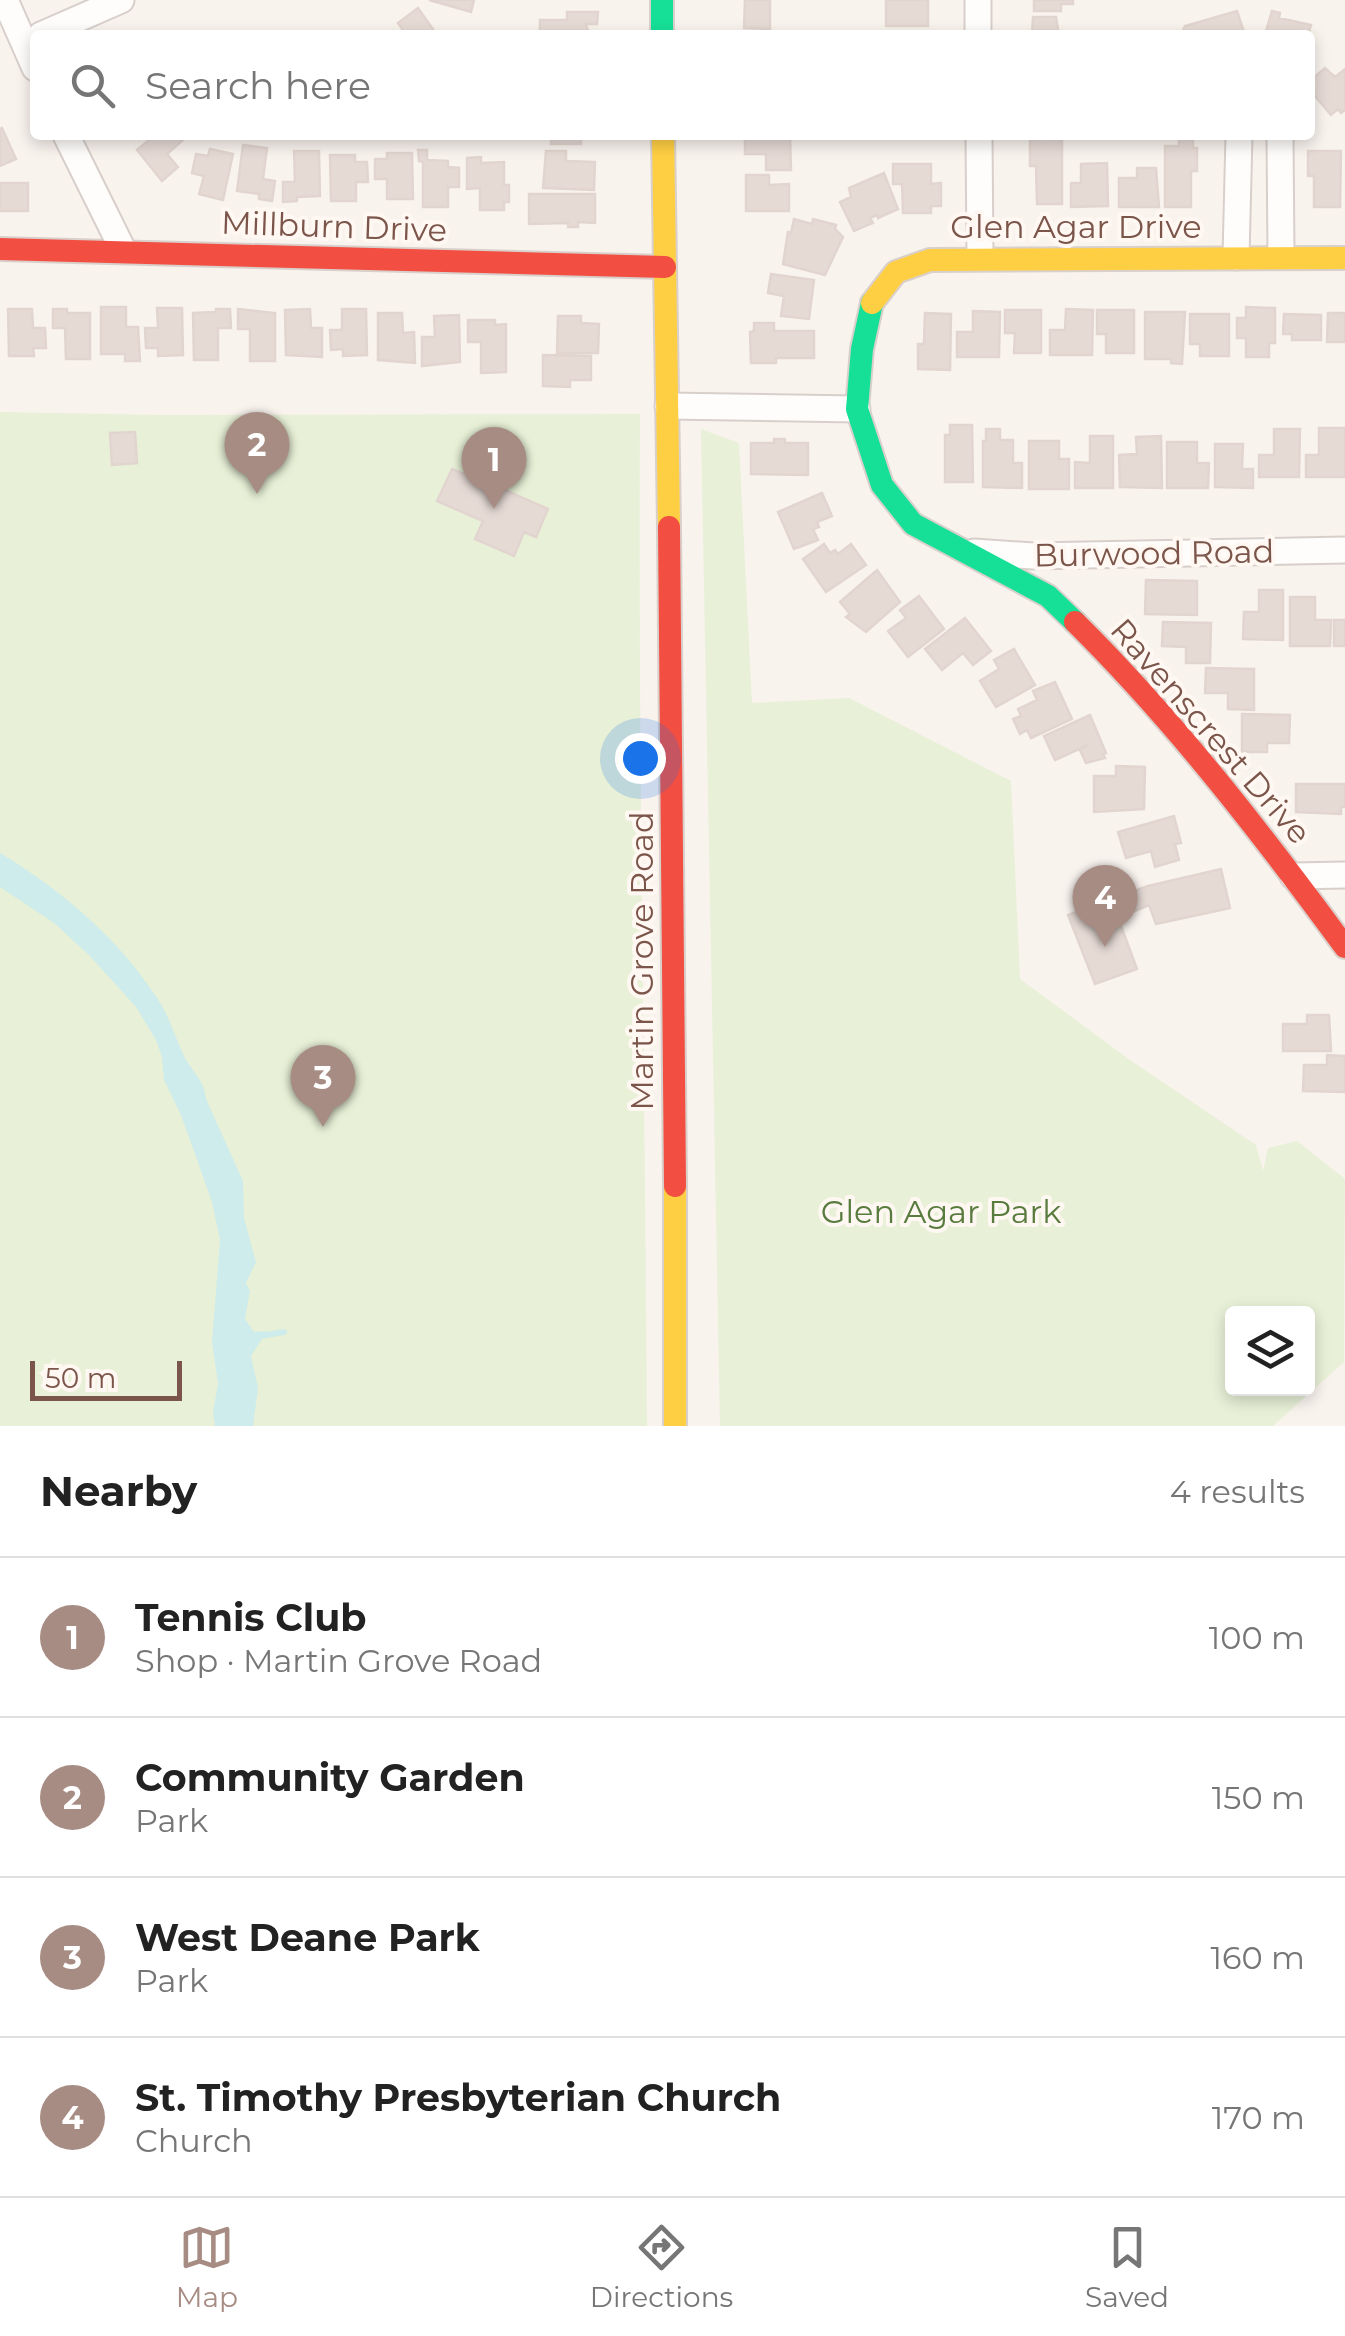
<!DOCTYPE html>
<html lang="en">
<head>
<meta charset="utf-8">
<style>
	:root { --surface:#fff; --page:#f6f6f6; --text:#222; --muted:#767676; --line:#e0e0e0; --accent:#a78c83 }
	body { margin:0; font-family:Montserrat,sans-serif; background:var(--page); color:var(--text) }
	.controls { position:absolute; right:30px; bottom:30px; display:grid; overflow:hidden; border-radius:10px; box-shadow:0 5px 15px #0003 }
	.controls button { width:90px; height:90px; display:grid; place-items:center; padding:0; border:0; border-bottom:2px solid var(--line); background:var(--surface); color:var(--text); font:50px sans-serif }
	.scale { position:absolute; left:30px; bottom:25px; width:152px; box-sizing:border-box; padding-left:10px; border:5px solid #7b554a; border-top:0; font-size:28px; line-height:35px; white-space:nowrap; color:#7b554a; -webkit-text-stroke:8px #fff7f1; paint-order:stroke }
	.you { position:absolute; left:640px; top:758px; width:35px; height:35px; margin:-25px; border:8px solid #fff; border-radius:50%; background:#1a73e8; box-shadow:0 0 0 15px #1a73e833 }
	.badge { display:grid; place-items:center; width:65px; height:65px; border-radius:50%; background:var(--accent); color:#fff; font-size:32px; font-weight:700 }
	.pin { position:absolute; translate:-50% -82px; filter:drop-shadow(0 2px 5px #0008) }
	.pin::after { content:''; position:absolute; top:52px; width:35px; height:30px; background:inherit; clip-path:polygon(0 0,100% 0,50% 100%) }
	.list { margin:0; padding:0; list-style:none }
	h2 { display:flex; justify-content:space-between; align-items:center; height:130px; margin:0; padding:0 40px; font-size:42px }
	h2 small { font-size:32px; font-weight:400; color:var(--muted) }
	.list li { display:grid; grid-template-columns:65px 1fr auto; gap:30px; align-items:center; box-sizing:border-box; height:160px; padding:0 40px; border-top:2px solid var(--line) }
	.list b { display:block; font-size:38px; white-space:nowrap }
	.list p { margin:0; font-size:32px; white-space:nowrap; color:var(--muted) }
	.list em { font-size:32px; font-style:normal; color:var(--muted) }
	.icon { flex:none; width:55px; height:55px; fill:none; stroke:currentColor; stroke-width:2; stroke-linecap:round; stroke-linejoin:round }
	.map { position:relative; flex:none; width:1345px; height:1426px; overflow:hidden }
	.search { position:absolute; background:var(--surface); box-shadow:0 5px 15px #0003; left:30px; right:30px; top:30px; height:110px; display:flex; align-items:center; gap:25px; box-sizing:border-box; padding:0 35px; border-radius:10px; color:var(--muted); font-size:38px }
	.sheet { height:770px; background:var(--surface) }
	nav { display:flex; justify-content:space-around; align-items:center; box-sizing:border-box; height:140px; border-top:2px solid var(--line); background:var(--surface); font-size:28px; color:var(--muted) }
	nav a { display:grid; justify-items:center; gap:5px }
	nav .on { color:var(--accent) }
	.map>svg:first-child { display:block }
	.green { fill:#e8f0d7; fill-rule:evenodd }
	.water { fill:#ceeceb }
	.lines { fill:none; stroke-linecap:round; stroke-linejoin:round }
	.stream { stroke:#ceeceb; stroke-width:6 }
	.building { fill:#e6dad5; stroke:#e2d5cf; stroke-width:2.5 }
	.street-casing { stroke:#d8cfca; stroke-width:29 }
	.fast-casing { stroke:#dad0cb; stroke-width:26 }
	.slow-casing { stroke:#dad0cb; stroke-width:26 }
	.jam-casing { stroke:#dad0cb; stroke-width:26 }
	.street { stroke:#fefdfc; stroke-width:25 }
	.fast { stroke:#16e098; stroke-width:22 }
	.slow { stroke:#ffcf43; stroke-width:22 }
	.jam { stroke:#f24e42; stroke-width:22 }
	.labels { text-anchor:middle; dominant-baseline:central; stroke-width:8; stroke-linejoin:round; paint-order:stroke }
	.street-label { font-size:32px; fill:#7b554a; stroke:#fff7f1 }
	.park-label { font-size:32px; fill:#587b3e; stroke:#fff7f1 }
</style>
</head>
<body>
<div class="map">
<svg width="1345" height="1426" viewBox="0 0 1345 1426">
	<rect width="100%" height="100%" fill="#f9f3ee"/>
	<path class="green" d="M0 412 164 415 640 414C638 751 645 1089 647 1426H0Z
		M701 429 739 443 752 703 849 698 1011 781 1020 979 1130 1060 1256 1145 1263 1171 1268 1148 1297 1141 1345 1179 1344 1362 1273 1426H720ZM1232 1314H1308V1388H1232Z"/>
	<path class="water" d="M0 853C62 890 120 940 159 1001 170 1018 176 1040 185 1058 193 1072 205 1082 206 1099L243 1181 244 1218 256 1262 246 1283 250 1291 245 1319 254 1332 267 1331 251 1356 258 1388 253 1426H215L213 1412 218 1384 212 1342 220 1240 212 1202 195 1154 181 1115 164 1080 162 1057 156 1040 136 1007 89 955 54 923 0 887Z"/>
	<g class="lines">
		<path class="stream" d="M260 1336 284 1332"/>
	</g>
	<path class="building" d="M429 0H474L471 12Z
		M745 0H770V29L744 28Z
		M886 0H928V26H886Z
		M1034 0H1073V4H1061V11H1034Z
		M418 8 437 35H403L405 33 398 23Z
		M1237 11 1245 35H1181L1185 26Z
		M1272 11 1280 13 1279 18 1311 25 1308 35H1265Z
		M567 12H598L597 24H586L589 35H540V20H567Z
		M1033 17H1056L1059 35H1032Z
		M1325 68 1335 77 1345 69V110L1341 113 1338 109 1331 115 1310 90V81Z
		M2 128 16 159 0 166V129Z
		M155 135H183L185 138 167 154 178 167 162 181 137 150Z
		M551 135H581V144H551Z
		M745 135H790L791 170H766V154H745Z
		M1042 135 1062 141V204H1037L1036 166H1030V140H1038Z
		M1179 139H1193V148H1197V171H1191V207H1165V146H1179Z
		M243 145 267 148 263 179 275 181 272 201 259 199V194L237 191Z
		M210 149 233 154 223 200 199 194 204 176 192 173 196 154 208 156Z
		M418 150H427V160L448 161V167L459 168V187H448V207H423V162L419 161Z
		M294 151H319L320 196 297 197V201L283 202V182H295Z
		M546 151H566V161L595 162 594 190 543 188Z
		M1308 151H1341L1340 207H1314V176H1308Z
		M387 153H412L413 199H387V179H375V159H387Z
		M330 155H355V162H367L368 182H356V201H331Z
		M481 157V163L504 162V185H509V202H504V210H480V188L467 189V158Z
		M1107 163 1108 206 1071 207V183H1081V164Z
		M893 164H931V184L941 183V206H931V213H903L902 184H893Z
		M1137 168H1156L1159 207H1119V178H1137Z
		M884 173 898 209 878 218 877 215 870 218 873 223 854 231 840 202 851 197 849 188Z
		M746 175H769V185L789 184V211H746Z
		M0 183H28V211H0Z
		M529 194H595V223L578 222V227H568V223L529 224Z
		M794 219 812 224 813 219 836 225 835 229 843 237 825 275 783 264 788 232 791 233Z
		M771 274 814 280 809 319 781 316 784 296 768 293Z
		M101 307H126V327H138L140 361H125V354H101Z
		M1246 307 1275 308V343H1269V357H1246V338H1237V318H1246Z
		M157 308H182L183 355 158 356V348H146L145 328H158Z
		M8 309H32L33 328H45L46 348H33L34 356H9Z
		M53 309H67V313H90V359H66L65 328H53Z
		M216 309H230L231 328H218V360H194L193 313 216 312Z
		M238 309 275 313V361H250V329H238Z
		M310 309 311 328H322V357L286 355 285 310Z
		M342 309H366L367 355 343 356V349L331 350 330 330H342Z
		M1066 309 1093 310 1092 355H1050V330H1065Z
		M1005 310H1041V353H1014L1015 333H1005Z
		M1097 310H1134V353H1106V334H1097Z
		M973 311 1000 312 999 357H957V332H973Z
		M1145 312H1185L1182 364 1171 363V359H1145Z
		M378 313H402L403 333 414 332 415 363 378 360Z
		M925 313 951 314 950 370 918 369V344H924Z
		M1328 313H1345V342H1327Z
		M1190 314H1229V356H1200V344H1190Z
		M1284 314 1321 315V340H1292V334H1283Z
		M459 315 460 362 422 366V337H435L434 316Z
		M558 316H581V323L599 324 598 353H557Z
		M468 320H495V325L506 324V372L481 373V342H468Z
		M754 323H774V331H814V358H776V363H751L750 332 754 331Z
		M543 355 591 356V380H570V387L543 386Z
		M950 425H972L973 482H945V435H950Z
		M1319 428H1345V477H1306V455H1319Z
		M986 429H1000V440H1013V463H1022V488L983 487V441H986Z
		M1274 429H1300L1299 477H1259V455H1274Z
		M135 432 137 463 112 465 110 433Z
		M1090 436H1113V488H1075V462L1090 463Z
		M1161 436 1162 488 1120 487 1119 455 1137 454 1136 437Z
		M774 439H785V443H808V475L751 474V443H774Z
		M1029 441H1059V459H1069V489H1029Z
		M1167 442H1197V463H1209L1208 488H1167Z
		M1215 444H1243L1242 469H1253V488L1215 487Z
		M473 462 502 474 496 486 548 509 536 537 524 532 514 556 475 539 483 521 437 501 452 469 467 475Z
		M822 493 832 516 817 522 819 527 813 529 818 540 794 549 778 512Z
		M824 544 830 553 835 550 838 554 851 544 866 565 826 592 803 559Z
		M877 570 900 602 866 632 846 617 850 614 840 602Z
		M1146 580 1197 581V615L1145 614Z
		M1259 590H1283V640L1243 639 1244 612H1259Z
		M919 596 944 629 908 657 888 631 906 618 900 610Z
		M1290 597H1315V620H1331L1330 646H1290Z
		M965 618 991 651 973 665 963 653 942 670 925 649Z
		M1334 620H1345V646H1334Z
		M1163 622 1211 623 1210 663H1186V647L1162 646Z
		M1014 649 1035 685 996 707 980 681 999 669 994 660Z
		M1206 668 1254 669V710L1228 709V693H1205Z
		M1055 682 1072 719 1031 738 1027 730 1020 734 1013 719 1021 716 1018 709 1037 700 1033 691Z
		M1242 714 1290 715 1289 743H1267V752H1242Z
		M1090 715 1106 753 1103 754 1105 758 1086 763 1080 750 1088 745 1055 760 1044 736Z
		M1116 766 1145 767 1144 809 1094 812V776H1116Z
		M1296 784H1345V807H1341V814L1296 812Z
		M1174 816 1181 843 1175 844 1179 860 1155 867 1151 851 1126 858 1118 832Z
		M1221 869 1230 908 1156 924 1149 905 1118 918 1137 969 1095 984 1068 915 1148 886Z
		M1307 1015H1329L1331 1051H1283V1024H1307Z
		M1327 1055 1345 1056V1092L1303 1091 1304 1065H1327Z"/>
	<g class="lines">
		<defs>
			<path id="street" d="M5 0 35 68
				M978 0V35
				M41 35 121 0
				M66 135 123 250
				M979 135 980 257
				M1280 135 1281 256
				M1236 257 1239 135
				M668 406 857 409
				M974 552 1033 556 1345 550
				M1293 876 1345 875"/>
			<path id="fast" d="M662 0V35
				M872 303 862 349 857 409 882 485 913 524 1048 596 1075 622"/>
			<path id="slow" d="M663 135 669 527
				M872 303 896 272 930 260 1345 258
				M675 1186V1426"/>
			<path id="jam" d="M0 249 665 267
				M669 527 675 1186
				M1075 622C1175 721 1262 834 1345 947"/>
		</defs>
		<use href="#street" class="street-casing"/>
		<use href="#fast" class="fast-casing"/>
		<use href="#slow" class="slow-casing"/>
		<use href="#jam" class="jam-casing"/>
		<use href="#street" class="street"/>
		<use href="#fast" class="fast"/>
		<use href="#slow" class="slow"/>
		<use href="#jam" class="jam"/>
	</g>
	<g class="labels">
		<g class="street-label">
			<text transform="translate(334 226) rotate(2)">Millburn Drive</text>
			<text x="1076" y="226">Glen Agar Drive</text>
			<text transform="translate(1154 553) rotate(-1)">Burwood Road</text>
			<text transform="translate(1211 731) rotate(49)">Ravenscrest Drive</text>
			<text transform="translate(641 961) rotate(-90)">Martin Grove Road</text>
		</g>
		<g class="park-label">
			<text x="941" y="1211">Glen Agar Park</text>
		</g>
	</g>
</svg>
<div class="controls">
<button><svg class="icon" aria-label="layers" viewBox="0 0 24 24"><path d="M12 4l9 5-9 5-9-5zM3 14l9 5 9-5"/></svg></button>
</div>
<div class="scale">50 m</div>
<div class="you"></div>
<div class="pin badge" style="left:494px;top:509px">1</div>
<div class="pin badge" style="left:257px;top:494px">2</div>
<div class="pin badge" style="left:323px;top:1127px">3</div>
<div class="pin badge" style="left:1105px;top:947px">4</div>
<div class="search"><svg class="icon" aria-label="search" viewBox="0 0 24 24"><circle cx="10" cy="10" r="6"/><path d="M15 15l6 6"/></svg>Search here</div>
</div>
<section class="sheet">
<h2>Nearby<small>4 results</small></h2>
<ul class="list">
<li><span class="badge">1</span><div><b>Tennis Club</b><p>Shop · Martin Grove Road</p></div><em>100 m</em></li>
<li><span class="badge">2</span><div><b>Community Garden</b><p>Park</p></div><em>150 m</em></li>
<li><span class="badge">3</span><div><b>West Deane Park</b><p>Park</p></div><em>160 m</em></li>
<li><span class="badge">4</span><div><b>St. Timothy Presbyterian Church</b><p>Church</p></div><em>170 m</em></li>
</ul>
</section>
<nav>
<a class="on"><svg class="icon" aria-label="map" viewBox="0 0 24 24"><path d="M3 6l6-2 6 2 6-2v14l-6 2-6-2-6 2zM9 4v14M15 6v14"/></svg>Map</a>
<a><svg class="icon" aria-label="directions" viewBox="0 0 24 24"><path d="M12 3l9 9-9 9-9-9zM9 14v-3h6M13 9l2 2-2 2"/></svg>Directions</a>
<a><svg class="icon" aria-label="saved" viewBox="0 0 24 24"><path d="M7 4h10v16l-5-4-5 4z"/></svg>Saved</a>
</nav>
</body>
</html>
